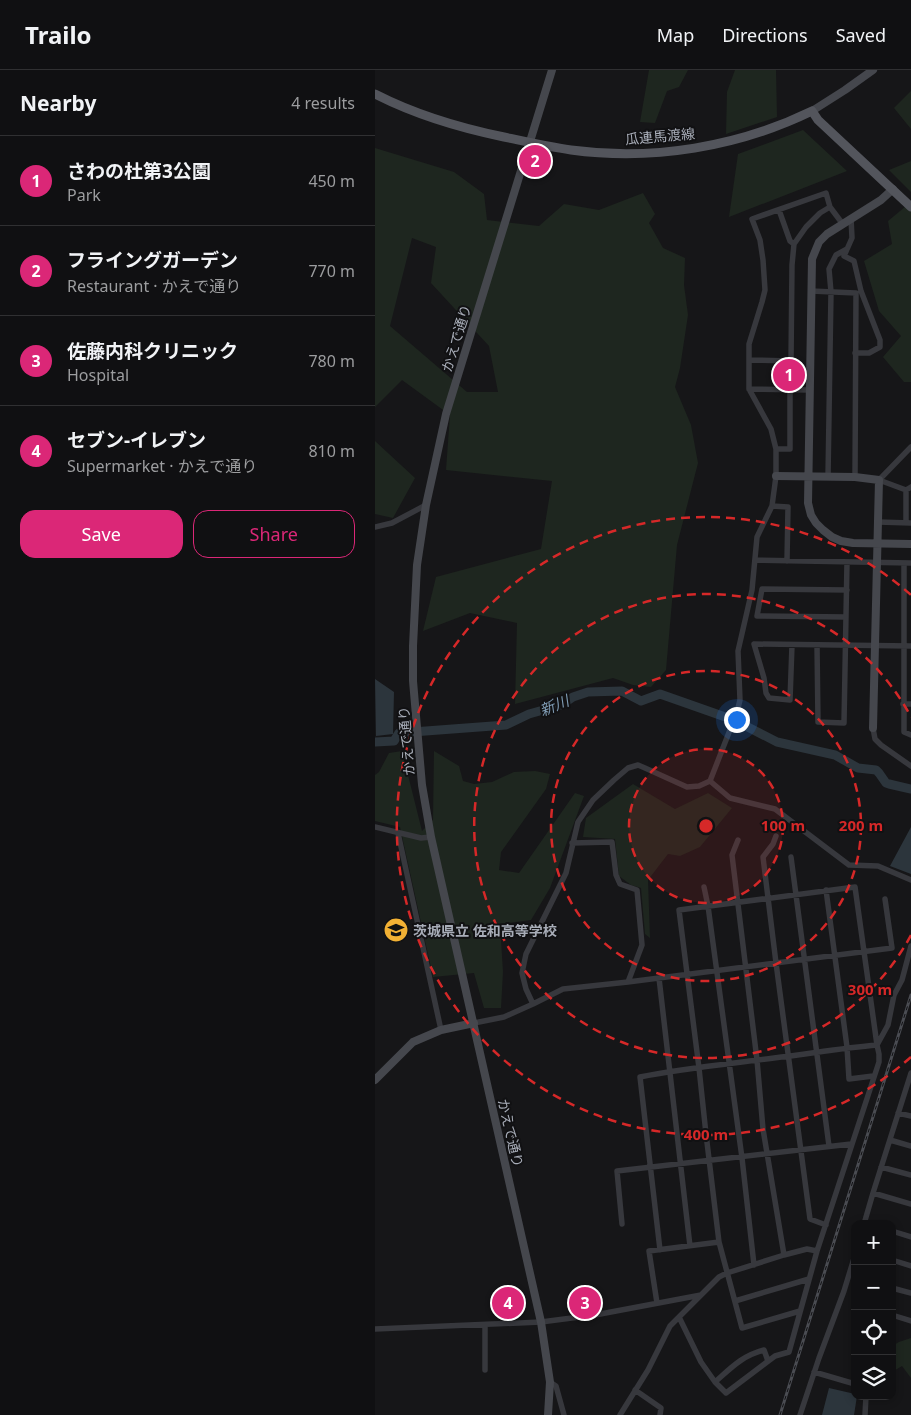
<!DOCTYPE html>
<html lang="en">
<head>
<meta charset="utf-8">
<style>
	:root { --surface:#101012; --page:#19191b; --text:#f1f3f6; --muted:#9c9d9f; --line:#303032; --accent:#db2777 }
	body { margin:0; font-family:"Noto Sans","Noto Sans JP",sans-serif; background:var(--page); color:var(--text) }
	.controls { position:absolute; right:15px; bottom:15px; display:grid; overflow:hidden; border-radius:10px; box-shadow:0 2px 8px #0003 }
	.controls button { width:45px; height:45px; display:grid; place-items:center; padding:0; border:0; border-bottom:1px solid var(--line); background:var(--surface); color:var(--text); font:25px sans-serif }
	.you { position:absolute; left:361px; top:649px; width:18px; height:18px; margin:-12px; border:4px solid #fff; border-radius:50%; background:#1a73e8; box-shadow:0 0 0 8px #1a73e833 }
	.badge { display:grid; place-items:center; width:32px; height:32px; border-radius:50%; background:var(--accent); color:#fff; font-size:16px; font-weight:700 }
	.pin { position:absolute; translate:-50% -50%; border:2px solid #fff; box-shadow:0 1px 5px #0006 }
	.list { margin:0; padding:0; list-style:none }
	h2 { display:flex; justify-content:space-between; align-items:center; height:65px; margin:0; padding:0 20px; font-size:21px }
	h2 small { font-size:16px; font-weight:400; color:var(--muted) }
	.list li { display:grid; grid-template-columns:32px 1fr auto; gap:15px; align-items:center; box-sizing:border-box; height:90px; padding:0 20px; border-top:1px solid var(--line) }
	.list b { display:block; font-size:19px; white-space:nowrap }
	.list p { margin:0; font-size:16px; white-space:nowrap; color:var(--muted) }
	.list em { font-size:16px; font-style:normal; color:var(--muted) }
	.actions { display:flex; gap:10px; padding:15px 20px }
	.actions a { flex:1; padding:11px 0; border:1px solid var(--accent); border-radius:15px; text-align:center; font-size:18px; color:var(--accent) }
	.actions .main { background:var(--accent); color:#fff }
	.icon { flex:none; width:28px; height:28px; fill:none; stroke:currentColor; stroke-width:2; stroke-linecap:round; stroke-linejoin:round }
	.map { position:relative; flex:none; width:536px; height:1345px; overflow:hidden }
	header { display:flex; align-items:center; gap:30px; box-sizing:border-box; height:70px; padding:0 25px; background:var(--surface); border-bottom:1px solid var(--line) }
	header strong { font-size:24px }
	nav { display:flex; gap:28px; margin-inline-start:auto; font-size:18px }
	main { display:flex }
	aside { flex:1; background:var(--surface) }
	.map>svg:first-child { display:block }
	.green { fill:#1e261f; fill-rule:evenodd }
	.water { fill:#2c353c }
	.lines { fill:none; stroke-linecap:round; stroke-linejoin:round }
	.river { stroke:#2c353c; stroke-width:9 }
	.street { stroke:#37383d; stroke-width:5.5 }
	.secondary { stroke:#45474d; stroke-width:8 }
	.primary { stroke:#53555c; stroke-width:9 }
	.rail-casing { stroke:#4a4c52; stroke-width:3 }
	.rail { stroke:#111113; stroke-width:1; stroke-dasharray:4; stroke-linecap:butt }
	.ring { fill:none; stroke:#d62828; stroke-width:2.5; stroke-dasharray:9 6 }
	.labels { text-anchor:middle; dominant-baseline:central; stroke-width:4; stroke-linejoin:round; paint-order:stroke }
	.street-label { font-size:14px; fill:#a8adb8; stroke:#111113 }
	.poi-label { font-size:14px; font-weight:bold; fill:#a8adb8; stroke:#111113; text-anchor:start }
	.water-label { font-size:15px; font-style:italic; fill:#7f9bb3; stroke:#111113 }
	.centre { fill:#d62828; stroke:#111113; stroke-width:2.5 }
	.ring-label { font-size:15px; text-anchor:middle; font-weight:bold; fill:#d62828; stroke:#111113; stroke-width:4; stroke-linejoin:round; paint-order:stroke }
</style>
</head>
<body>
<header>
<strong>Trailo</strong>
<nav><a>Map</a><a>Directions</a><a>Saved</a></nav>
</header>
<main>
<aside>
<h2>Nearby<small>4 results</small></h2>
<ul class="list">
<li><span class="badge">1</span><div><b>さわの杜第3公園</b><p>Park</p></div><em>450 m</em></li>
<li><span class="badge">2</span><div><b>フライングガーデン</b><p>Restaurant · かえで通り</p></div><em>770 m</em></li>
<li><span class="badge">3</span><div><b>佐藤内科クリニック</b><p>Hospital</p></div><em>780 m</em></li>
<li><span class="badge">4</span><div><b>セブン-イレブン</b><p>Supermarket · かえで通り</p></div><em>810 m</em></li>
</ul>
<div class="actions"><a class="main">Save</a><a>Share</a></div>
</aside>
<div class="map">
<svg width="536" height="1345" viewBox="0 0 536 1345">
	<rect width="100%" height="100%" fill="#161618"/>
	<path class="green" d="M274 0H313L304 17 292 21 280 53 265 52Z
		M360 0H401L402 47 351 64 352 22Z
		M536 21V59L519 38Z
		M428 60 472 101 354 147 363 84Z
		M0 78 79 102 109 124 112 150 164 156 189 134 224 140 268 123 280 144 274 153 288 178 310 188 309 215 313 245 305 298 300 317 316 355 323 393 302 475 291 600 276 617 258 615 238 608 140 634 142 553 95 543 48 561 61 507 166 479 177 411 71 400 75 345 27 310 0 337ZM37 168 61 177 56 213 114 276 123 322H92L15 256Z
		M536 91V122L514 100Z
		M536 132V312H529L508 287 526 266 504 241 489 191 517 174 513 151Z
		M0 371 40 408 18 448 0 444Z
		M27 681 47 761 58 750 59 681 84 696 88 711 99 714 117 712 139 702 160 701 175 704 171 719 126 782 124 800 144 803 200 723 209 726 175 818 156 850 125 854 128 902 126 938H109L99 903 58 907 25 757 0 751V705L4 702 14 683Z
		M258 714 300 739 333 723 357 738 325 777 305 786 293 784 273 810 275 868 270 864 266 818 256 815 244 806 240 769 208 767 211 748Z
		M536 1268V1308L527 1296 517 1302V1276L524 1272Z"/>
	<path class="water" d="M0 609 19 622 18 664 1 666Z
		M536 757V804L515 796Z
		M454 1318 480 1324V1326H482L479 1345H447Z"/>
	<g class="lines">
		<path class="river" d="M363 652 402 672 460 685 483 698 501 700 504 703 511 713 514 714 536 719
			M0 672 19 671 24 663 131 655 154 644 186 635 198 627 213 622 247 621 266 631 285 624 356 649"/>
		<path class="street" d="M404 140 415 171 419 174
			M476 148 477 168 469 186 479 191 486 221 505 270V277L494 283H480
			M436 221 481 223 480 407
			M375 290 416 291 417 195 419 174 431 157 445 143 455 137
			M374 319 434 320
			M536 377 504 410 531 420 536 417
			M401 379H415V319
			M453 407 456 222 454 199 461 185 472 179
			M531 420V453
			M397 436 413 437 412 491
			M503 452 536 453
			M0 457 17 453 51 435
			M380 490 536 493
			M529 493V662L536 665
			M471 547 382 546 387 519 472 520
			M417 575 415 630 394 628 391 623 389 608 379 574 536 576
			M442 575 443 652 469 653 472 492
			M528 634H536
			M498 658 500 669 506 675 536 696
			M335 711 355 728 400 739 474 795 503 796 536 810
			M0 757 46 768 56 767
			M23 763 66 960
			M401 766 398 774 388 787 401 893 435 1149 451 1155
			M363 770 357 785 382 990 388 1059 409 1185
			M197 773 237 772 241 805 245 814 262 820 267 875 253 912
			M416 787 454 1076
			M329 817 333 836 367 1088 379 1195
			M451 820 472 977 474 1009 498 1006
			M284 908 315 1176
			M158 934 151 919 147 903 151 884 191 803 203 752 218 730 239 710 253 698 263 695 270 698 312 717 324 716 335 711 362 642 365 630 363 581 377 520 382 467 397 436 401 406V379L396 359 374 319V274L387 232 390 220 388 190 385 170 377 149 451 123 455 137 467 153
			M99 953 129 947 158 934 188 919 253 912 517 878 510 829
			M523 1043 536 1046
			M515 1070 536 1076
			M506 1097 536 1105
			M498 1123 536 1134
			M247 1154 242 1101 476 1074
			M489 1154 498 1123 536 1003
			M517 1161 536 1167
			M285 1180 265 1007C309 998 354 994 399 988 433 984 467 978 502 975L480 817 304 840 324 998 331 1064 344 1172 367 1258 425 1241
			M517 1190 536 1196
			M517 1218 536 1223
			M360 1231 434 1209
			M282 1233 274 1181 344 1172
			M517 1245 536 1251
			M304 1247 326 1292 340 1312 351 1323 400 1286 414 1282 442 1181 504 992V984L502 975 513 955 519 925 527 910 536 876
			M110 1255V1300
			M0 1259 166 1252 220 1245 326 1225
			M439 1302 480 1314
			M175 1312 181 1316 189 1345
			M340 1312C357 1297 367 1286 389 1280L393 1291
			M260 1320 286 1338 285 1345
			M245 1345 273 1300 295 1256 344 1207 352 1203 409 1185 432 1179 442 1181
			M425 1345 444 1288 469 1221 480 1185
			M490 1345 491 1326"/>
		<path class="secondary" d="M437 41 470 20 498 0
			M518 119 506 130 452 164 444 172 437 189 433 433 436 445 441 453 448 460 457 467 466 471 478 473 536 474
			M401 406 480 407 504 410 498 658
			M0 1010 38 972 66 960 99 953
			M173 1345 175 1312 166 1252 56 767 47 715 38 611V576L42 495 51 435 71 344 177 0"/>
		<path class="primary" d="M0 24C41 45 85 58 129 67 152 72 174 77 196 80 278 91 363 77 437 41L443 50 536 137"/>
		<defs>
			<path id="rail" d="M405 1345 536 925"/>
		</defs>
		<use href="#rail" class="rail-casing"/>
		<use href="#rail" class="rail"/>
	</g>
	<circle cx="331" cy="756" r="77" fill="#d62828" fill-opacity=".12"/>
	<g class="ring">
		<circle cx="331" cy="756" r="77"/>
		<circle cx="331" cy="756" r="155"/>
		<path d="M536 865A232 232 0 1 1 536 647"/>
		<path d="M536 987A309 309 0 1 1 536 525"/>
	</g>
	<defs>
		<symbol id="school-disc" viewBox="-11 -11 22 22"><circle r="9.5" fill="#f2b134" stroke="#111113"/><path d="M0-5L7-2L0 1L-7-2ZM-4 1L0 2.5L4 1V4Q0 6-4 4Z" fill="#111"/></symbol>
	</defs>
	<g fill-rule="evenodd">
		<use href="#school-disc" x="7" y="846" width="28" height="28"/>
	</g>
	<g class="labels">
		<g class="street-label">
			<text transform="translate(285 66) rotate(-5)">瓜連馬渡線</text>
			<text transform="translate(81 268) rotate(-73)">かえで通り</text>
			<text transform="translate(31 671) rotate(-95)">かえで通り</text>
			<text transform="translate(136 1063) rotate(77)">かえで通り</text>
		</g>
		<g class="poi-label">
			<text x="38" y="860">茨城県立 佐和高等学校</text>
		</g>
		<g class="water-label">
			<text transform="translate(179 635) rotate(-22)">新川</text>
		</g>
	</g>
	<circle cx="331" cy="756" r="8" class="centre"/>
	<g class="ring-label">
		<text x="408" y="761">100 m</text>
		<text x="486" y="761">200 m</text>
		<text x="495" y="925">300 m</text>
		<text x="331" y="1070">400 m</text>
	</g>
</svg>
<div class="controls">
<button>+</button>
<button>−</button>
<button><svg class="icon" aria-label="locate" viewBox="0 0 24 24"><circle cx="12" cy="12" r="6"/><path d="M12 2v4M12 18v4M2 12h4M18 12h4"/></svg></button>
<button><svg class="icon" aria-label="layers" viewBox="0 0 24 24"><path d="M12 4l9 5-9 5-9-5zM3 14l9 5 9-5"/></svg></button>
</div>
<div class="you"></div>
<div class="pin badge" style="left:414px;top:305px">1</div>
<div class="pin badge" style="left:160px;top:91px">2</div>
<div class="pin badge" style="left:210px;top:1233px">3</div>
<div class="pin badge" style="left:133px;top:1233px">4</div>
</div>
</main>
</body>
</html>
